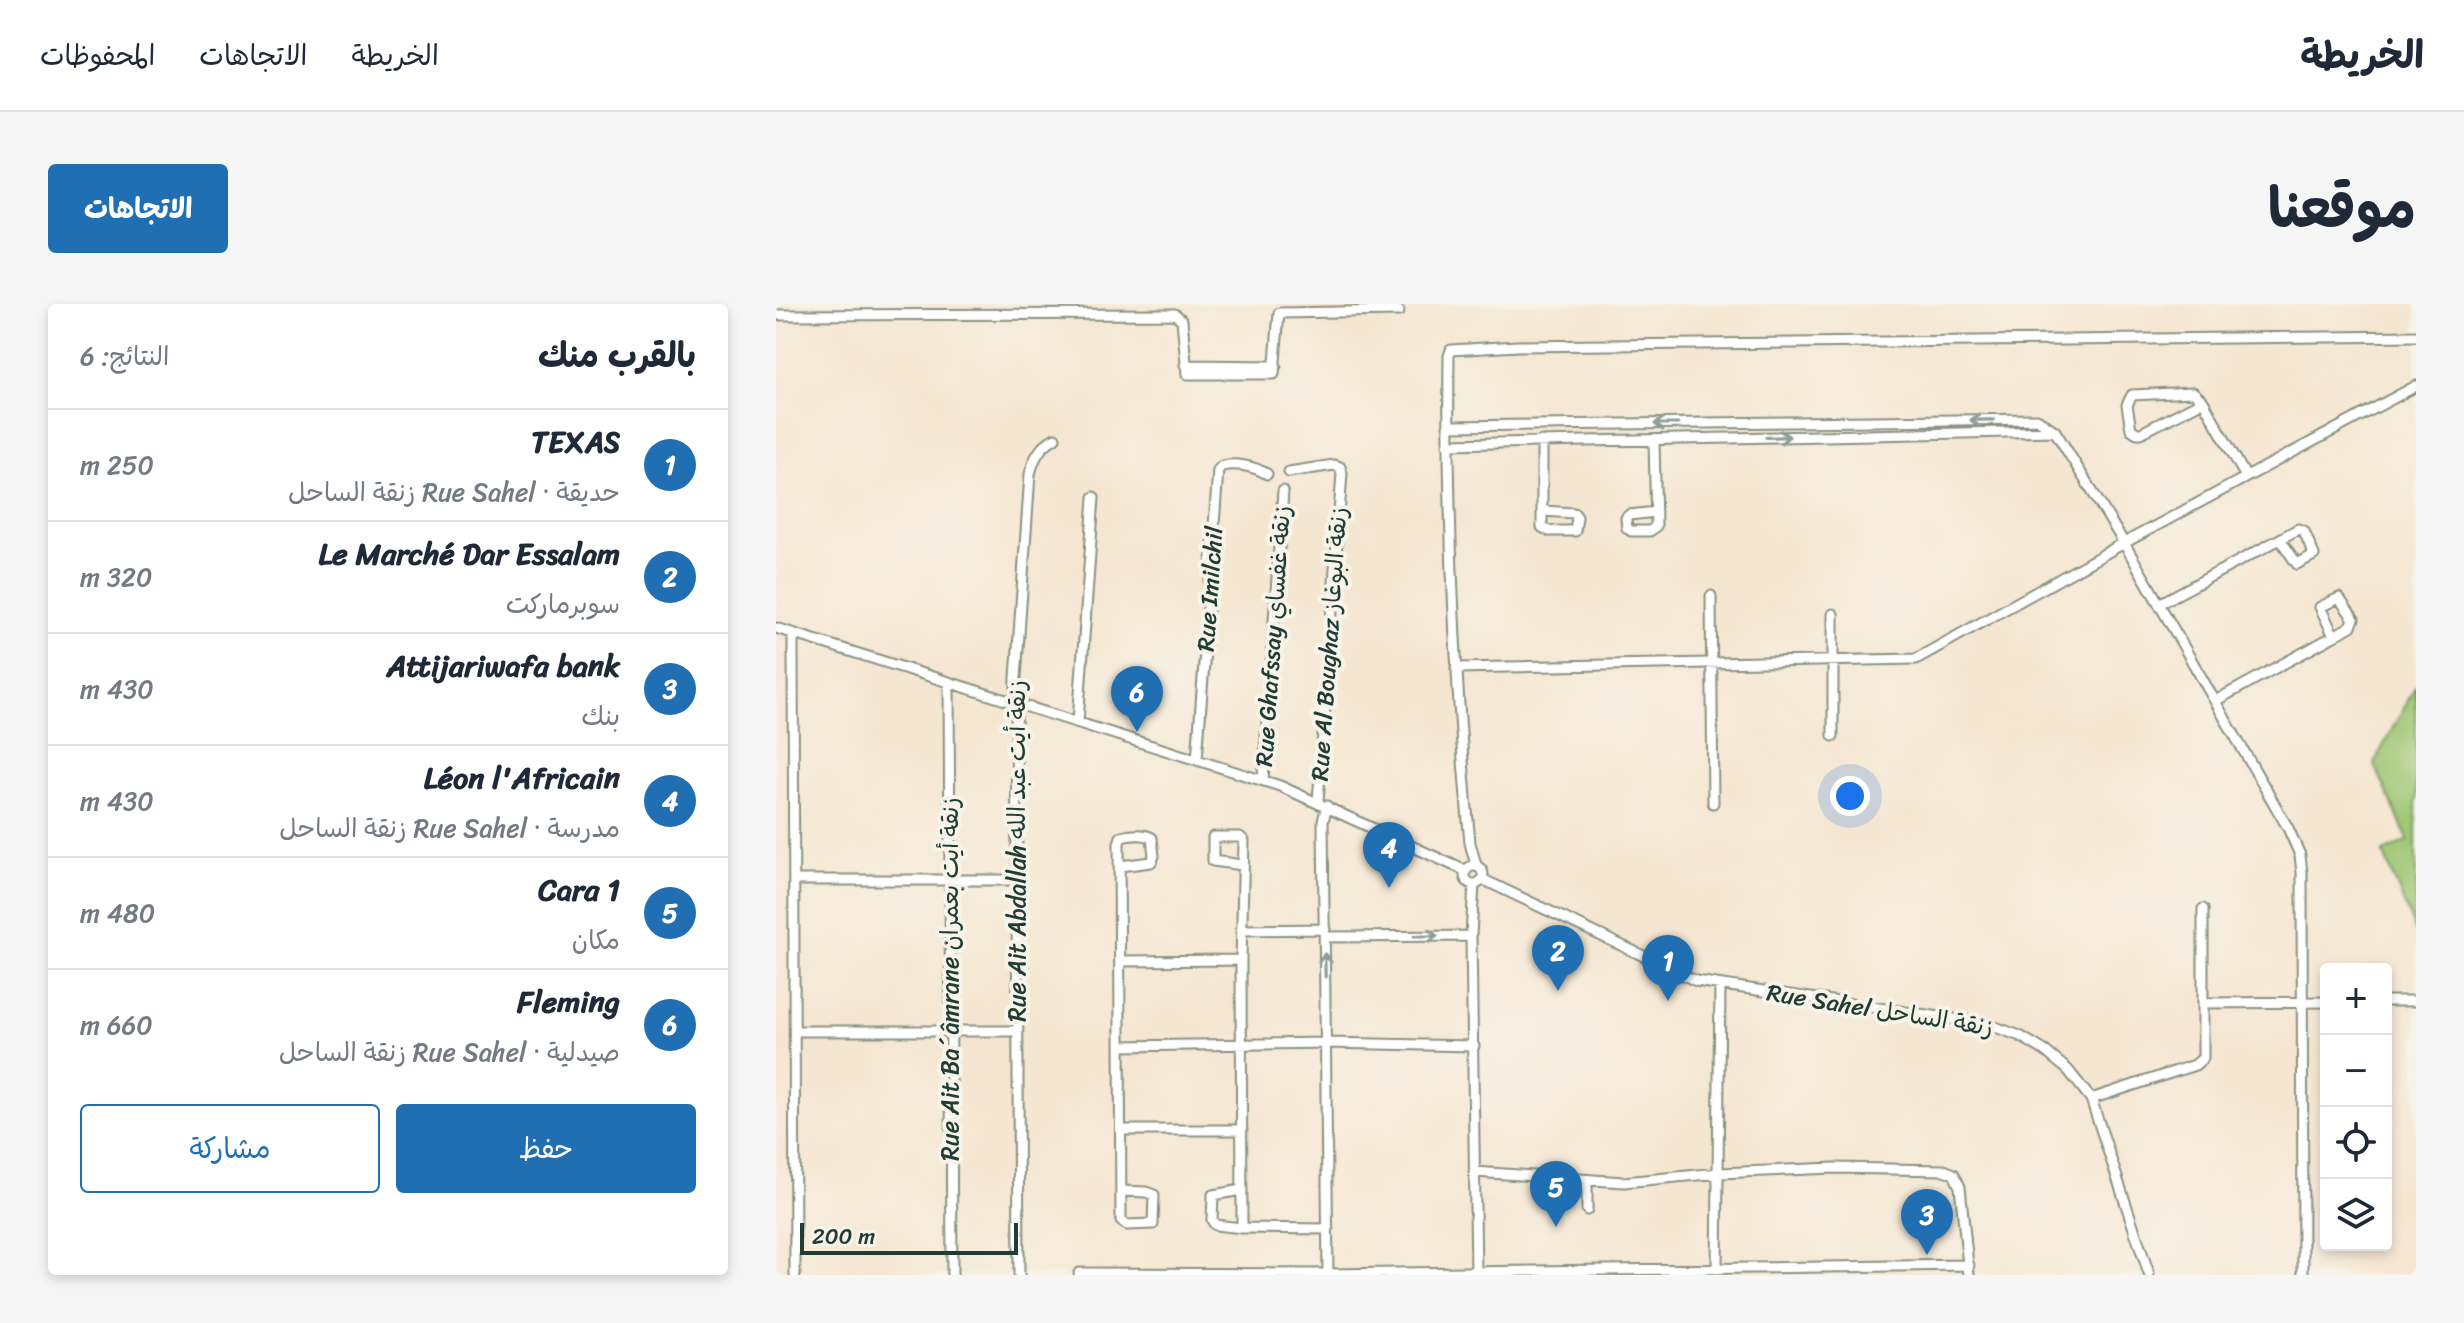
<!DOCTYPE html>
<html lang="ar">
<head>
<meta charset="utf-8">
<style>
	:root { --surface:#fff; --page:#f6f6f7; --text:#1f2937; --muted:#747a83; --line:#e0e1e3; --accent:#1f6fb2 }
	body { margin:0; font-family:Sriracha,"Playpen Sans Arabic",sans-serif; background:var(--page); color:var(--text); direction:rtl }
	.controls { position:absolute; right:24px; bottom:24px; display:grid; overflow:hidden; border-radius:8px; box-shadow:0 4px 12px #0003 }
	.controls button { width:72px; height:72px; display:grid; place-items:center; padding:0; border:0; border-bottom:2px solid var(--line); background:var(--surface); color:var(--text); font:40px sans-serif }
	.scale { position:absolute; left:24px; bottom:20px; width:218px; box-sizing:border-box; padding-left:8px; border:4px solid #1f3d34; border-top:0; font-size:22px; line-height:28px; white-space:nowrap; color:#1f3d34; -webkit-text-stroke:6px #f7f3e8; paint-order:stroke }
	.you { position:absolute; left:1074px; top:492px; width:28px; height:28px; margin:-20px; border:6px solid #fff; border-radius:50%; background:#1a73e8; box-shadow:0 0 0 12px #1a73e833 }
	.badge { display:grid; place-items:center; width:52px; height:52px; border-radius:50%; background:var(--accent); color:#fff; font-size:26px; font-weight:700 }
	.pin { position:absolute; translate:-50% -66px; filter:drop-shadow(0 2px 4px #0008) }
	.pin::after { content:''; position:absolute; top:42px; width:28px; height:24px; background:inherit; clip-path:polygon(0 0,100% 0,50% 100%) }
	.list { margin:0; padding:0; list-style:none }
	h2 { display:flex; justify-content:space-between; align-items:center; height:104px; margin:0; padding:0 32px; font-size:34px }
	h2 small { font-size:26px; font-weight:400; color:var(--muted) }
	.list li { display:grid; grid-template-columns:52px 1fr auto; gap:24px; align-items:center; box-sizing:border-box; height:112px; padding:0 32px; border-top:2px solid var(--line) }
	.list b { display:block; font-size:30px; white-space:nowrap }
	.list p { margin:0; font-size:26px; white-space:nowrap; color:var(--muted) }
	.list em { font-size:26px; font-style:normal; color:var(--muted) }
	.actions { display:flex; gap:16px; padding:24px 32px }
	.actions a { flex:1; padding:18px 0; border:2px solid var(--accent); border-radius:8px; text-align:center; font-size:28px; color:var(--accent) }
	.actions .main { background:var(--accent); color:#fff }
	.icon { flex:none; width:44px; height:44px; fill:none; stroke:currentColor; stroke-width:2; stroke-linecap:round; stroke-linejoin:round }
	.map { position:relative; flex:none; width:1640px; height:971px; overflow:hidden; direction:ltr; border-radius:8px }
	header { display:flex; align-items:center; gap:48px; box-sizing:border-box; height:112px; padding:0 40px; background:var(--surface); border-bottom:2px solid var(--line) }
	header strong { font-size:38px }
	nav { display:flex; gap:44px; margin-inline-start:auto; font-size:28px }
	.intro { display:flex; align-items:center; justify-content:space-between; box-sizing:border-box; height:192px; padding:0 48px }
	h1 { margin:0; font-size:56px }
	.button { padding:20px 36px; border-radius:8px; background:var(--accent); color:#fff; font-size:28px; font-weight:700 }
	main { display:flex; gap:48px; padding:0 48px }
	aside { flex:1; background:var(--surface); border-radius:8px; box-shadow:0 4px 12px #0003 }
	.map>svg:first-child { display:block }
	.green { fill:#9ec672; stroke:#5e8253; stroke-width:2 }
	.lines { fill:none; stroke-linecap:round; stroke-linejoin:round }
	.minor-casing { stroke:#8a9282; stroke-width:13 }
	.minor { stroke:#fff; stroke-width:9 }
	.oneway { stroke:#8f9e9a }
	.labels { text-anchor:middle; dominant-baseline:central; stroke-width:8; stroke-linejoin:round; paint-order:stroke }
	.street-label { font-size:24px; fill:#1f3d34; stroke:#f7f3e8 }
</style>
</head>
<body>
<header>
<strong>الخريطة</strong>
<nav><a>الخريطة</a><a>الاتجاهات</a><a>المحفوظات</a></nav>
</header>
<div class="intro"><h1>موقعنا</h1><a class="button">الاتجاهات</a></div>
<main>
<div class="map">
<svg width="1640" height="971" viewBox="0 0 1640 971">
	<rect width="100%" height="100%" fill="#f7f3e8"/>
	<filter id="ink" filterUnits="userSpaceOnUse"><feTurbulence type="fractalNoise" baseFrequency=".0125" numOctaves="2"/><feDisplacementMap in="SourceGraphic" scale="16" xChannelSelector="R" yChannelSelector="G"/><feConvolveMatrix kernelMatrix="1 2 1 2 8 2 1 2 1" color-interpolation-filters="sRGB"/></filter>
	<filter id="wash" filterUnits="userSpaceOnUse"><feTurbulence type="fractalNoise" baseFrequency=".006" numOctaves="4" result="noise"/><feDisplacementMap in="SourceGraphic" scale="32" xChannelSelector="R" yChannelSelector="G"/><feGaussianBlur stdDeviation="1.8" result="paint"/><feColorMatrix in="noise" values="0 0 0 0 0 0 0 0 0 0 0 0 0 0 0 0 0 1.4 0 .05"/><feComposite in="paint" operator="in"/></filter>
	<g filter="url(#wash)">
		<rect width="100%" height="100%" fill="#f5e6d1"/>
		<path class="green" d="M1640 381V628L1607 549 1632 536 1598 459Z"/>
	</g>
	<g filter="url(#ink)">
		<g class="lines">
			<defs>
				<path id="minor" d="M0 11 399 10 406 16 411 70H498L503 9 623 7
					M409 61 500 62
					M1417 88 1427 97 1365 129H1361L1355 125 1351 101 1356 91Z
					M1427 97 1470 173
					M672 122 1261 115 1279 127 1348 239 1512 524 1524 551 1526 569 1527 971
					M878 136 880 222 874 227H855L851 224 850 214 853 211 880 208
					M766 137V223L773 227H799L801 213 798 209 767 207
					M672 140 1279 127
					M513 168 558 161 564 163 566 169 542 498
					M935 292 937 499
					M1383 300 1504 235 1522 225 1528 227 1538 251 1521 260 1504 235
					M1057 310V432
					M0 324 504 482 690 567
					M17 329 19 971
					M680 364 1140 355 1348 239 1640 82
					M173 378 176 971
					M1439 397 1558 332 1575 322 1578 315 1563 294 1544 303 1558 332
					M302 418 318 193
					M421 456 442 166 446 162C460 159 478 162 491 170
					M487 476 507 187
					M551 502 547 517 552 971
					M700 561 694 539C679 377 671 215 673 52L675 46 742 42 1640 32
					M689 571a9 9 0 1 1 18 0a9 9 0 1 1-18 0Z
					M344 562 375 558 378 552 376 534C368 529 354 531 345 533L343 539 345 917 351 921 377 920 378 891 370 888 345 887
					M706 575 920 677 1211 720 1244 732 1269 747 1292 766 1315 795 1373 970
					M18 576H240
					M698 580 695 632 700 971
					M465 626 549 625
					M549 633 695 632
					M345 657 465 656
					M1610 697H1640
					M1428 699 1550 698
					M19 727H241
					M344 742 550 739 698 742
					M1315 795 1419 761 1427 754V605
					M345 826H466
					M698 868 848 878 943 869 1058 864 1168 866 1178 870 1184 883 1193 971
					M811 877V906
					M466 886 437 891 436 916 439 921 466 924 552 925
					M466 924 465 656 468 537 464 533H437V557L467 561
					M941 965 944 681
					M303 969 552 970 1193 961
					M243 971 240 374 254 170C258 154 264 142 279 134"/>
			</defs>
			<use href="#minor" class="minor-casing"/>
			<use href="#minor" class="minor"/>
		</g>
		<defs><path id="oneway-shaft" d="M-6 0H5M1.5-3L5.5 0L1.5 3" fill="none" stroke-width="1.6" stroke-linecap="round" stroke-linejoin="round" transform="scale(2)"/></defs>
		<g class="oneway">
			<use href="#oneway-shaft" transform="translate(1206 116) rotate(179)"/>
			<use href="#oneway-shaft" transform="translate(890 120) rotate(180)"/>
			<use href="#oneway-shaft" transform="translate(1002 133) rotate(-2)"/>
			<use href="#oneway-shaft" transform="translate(650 632)"/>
			<use href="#oneway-shaft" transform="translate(549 661) rotate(-91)"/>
		</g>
	</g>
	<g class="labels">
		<g class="street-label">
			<text transform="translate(434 285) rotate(-86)">Rue Imilchil</text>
			<text transform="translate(497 332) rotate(-86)">Rue Ghafssay زنقة غفساي</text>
			<text transform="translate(553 340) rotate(-86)">Rue Al Boughaz زنقة البوغاز</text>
			<text transform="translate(241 547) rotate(-90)">Rue Ait Abdallah زنقة أيت عبد الله</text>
			<text transform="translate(174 675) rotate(-90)">Rue Ait Ba´âmrane زنقة أيت بعمران</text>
			<text transform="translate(1104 706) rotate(9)">Rue Sahel زنقة الساحل</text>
		</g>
	</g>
</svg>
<div class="controls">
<button>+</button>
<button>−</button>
<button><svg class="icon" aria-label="locate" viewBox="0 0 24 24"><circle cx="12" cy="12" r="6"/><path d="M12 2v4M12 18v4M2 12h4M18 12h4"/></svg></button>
<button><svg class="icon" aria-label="layers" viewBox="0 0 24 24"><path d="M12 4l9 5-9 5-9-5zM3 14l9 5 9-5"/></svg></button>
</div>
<div class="scale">200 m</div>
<div class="you"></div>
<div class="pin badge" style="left:892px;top:697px">1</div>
<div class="pin badge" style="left:782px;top:687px">2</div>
<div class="pin badge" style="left:1151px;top:951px">3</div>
<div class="pin badge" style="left:613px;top:584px">4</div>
<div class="pin badge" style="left:780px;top:923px">5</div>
<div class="pin badge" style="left:361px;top:428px">6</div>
</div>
<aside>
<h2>بالقرب منك<small>النتائج: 6</small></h2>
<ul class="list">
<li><span class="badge">1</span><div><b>TEXAS</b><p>حديقة · Rue Sahel زنقة الساحل</p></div><em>250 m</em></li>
<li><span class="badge">2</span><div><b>Le Marché Dar Essalam</b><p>سوبرماركت</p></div><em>320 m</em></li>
<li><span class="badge">3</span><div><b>Attijariwafa bank</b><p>بنك</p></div><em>430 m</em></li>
<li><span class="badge">4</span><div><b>Léon l'Africain</b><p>مدرسة · Rue Sahel زنقة الساحل</p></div><em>430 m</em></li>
<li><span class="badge">5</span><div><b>Cara 1</b><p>مكان</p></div><em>480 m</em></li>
<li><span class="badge">6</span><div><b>Fleming</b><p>صيدلية · Rue Sahel زنقة الساحل</p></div><em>660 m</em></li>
</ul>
<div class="actions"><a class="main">حفظ</a><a>مشاركة</a></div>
</aside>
</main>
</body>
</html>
